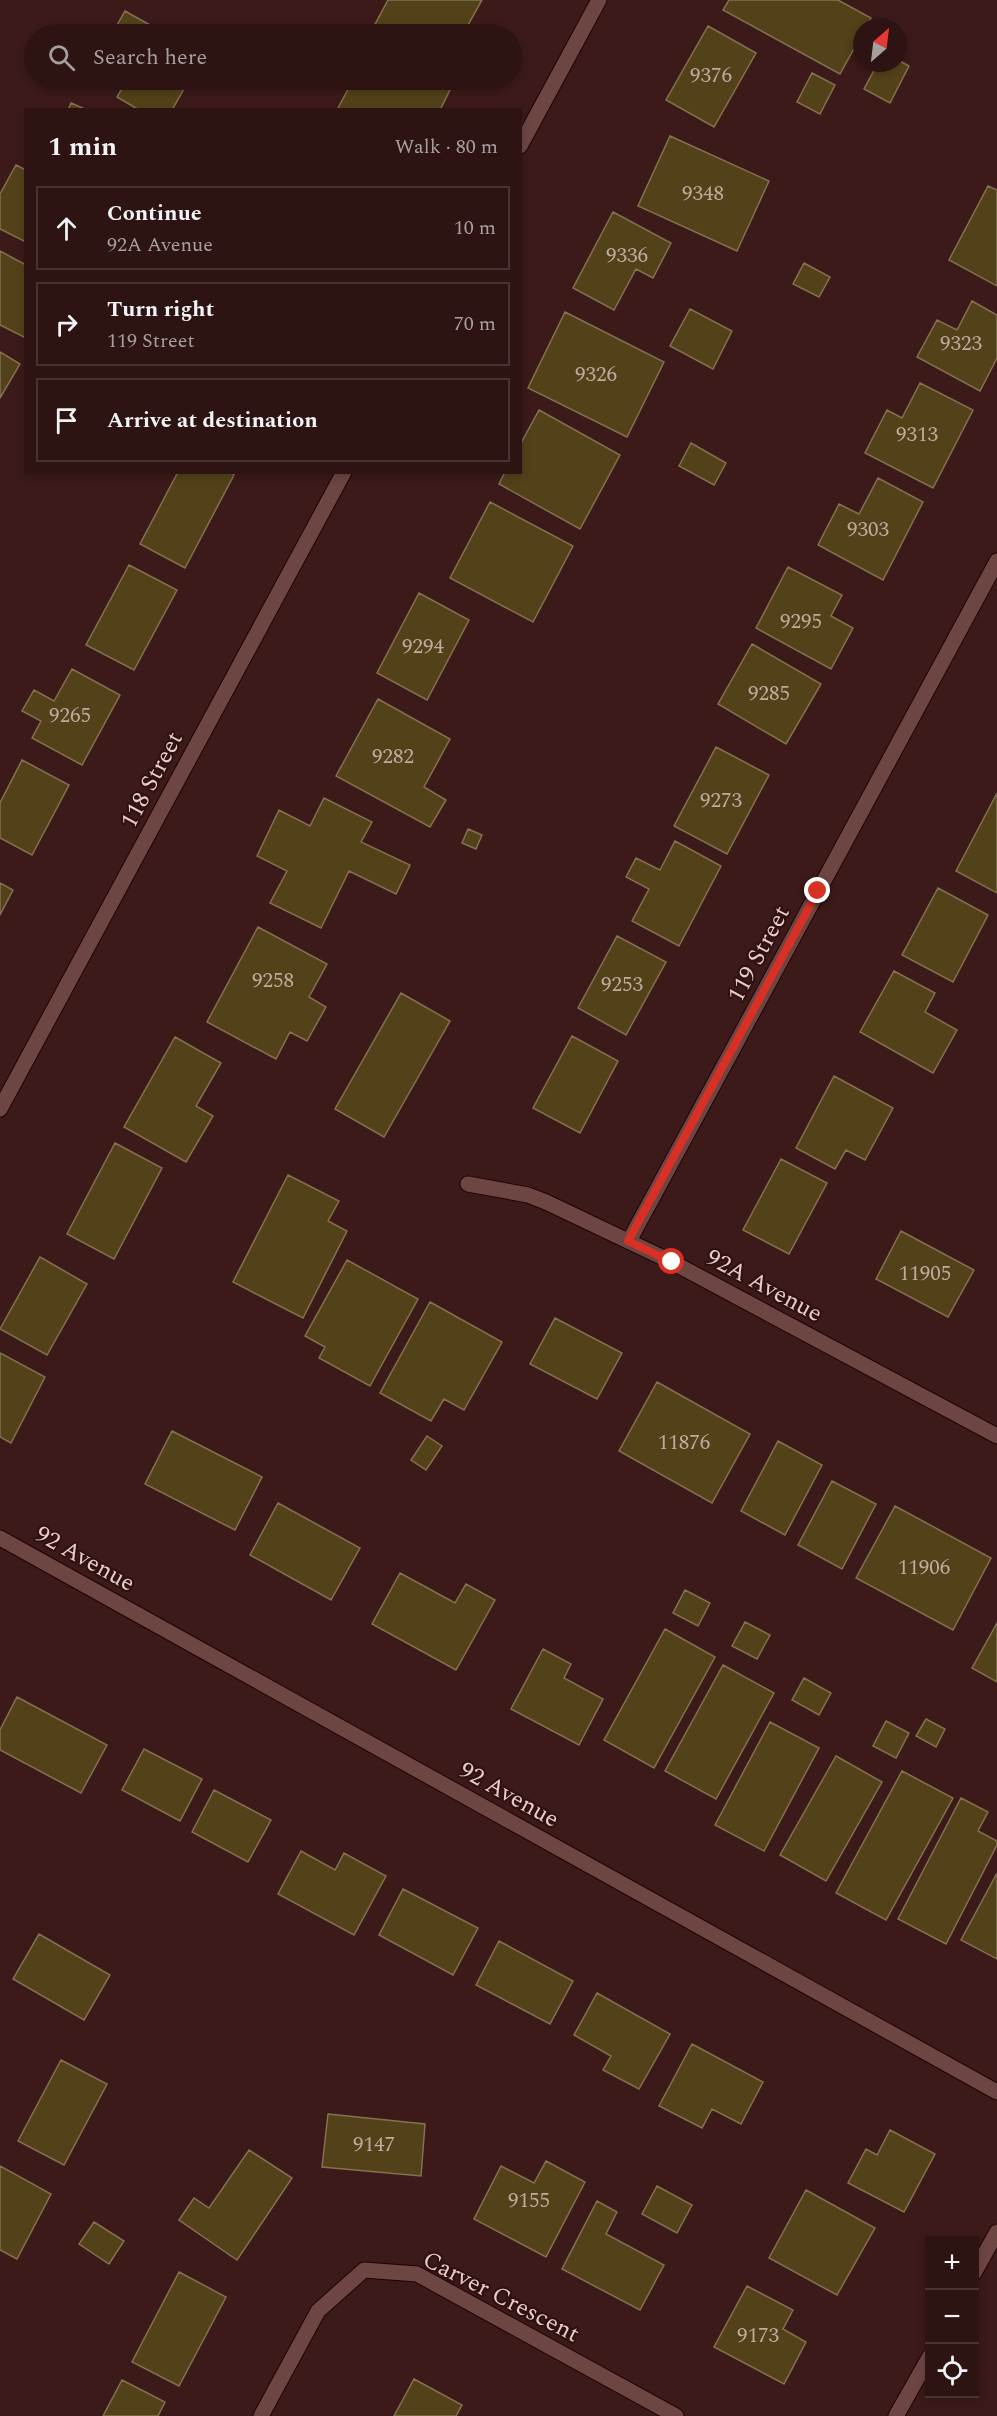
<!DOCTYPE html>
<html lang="en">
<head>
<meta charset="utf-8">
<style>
	:root { --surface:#2d1413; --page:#392121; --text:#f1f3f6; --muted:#a79ea0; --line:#483333 }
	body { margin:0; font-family:Spectral,serif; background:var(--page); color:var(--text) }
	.controls { position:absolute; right:18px; bottom:18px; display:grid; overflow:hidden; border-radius:0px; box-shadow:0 3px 9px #0003 }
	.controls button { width:54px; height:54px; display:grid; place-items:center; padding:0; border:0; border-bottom:2px solid var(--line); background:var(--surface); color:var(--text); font:30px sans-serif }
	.compass { position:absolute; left:853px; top:18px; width:54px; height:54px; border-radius:50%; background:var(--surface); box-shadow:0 3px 9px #0003; rotate:28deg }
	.stop { position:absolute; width:18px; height:18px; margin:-14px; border:4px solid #d93025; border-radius:50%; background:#fff }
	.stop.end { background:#d93025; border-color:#fff; box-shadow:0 2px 6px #0008 }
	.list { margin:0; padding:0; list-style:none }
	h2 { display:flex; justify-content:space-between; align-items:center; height:78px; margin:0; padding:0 24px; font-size:26px }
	h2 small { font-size:20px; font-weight:400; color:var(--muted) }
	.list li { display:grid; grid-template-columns:39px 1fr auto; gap:18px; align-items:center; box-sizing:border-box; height:84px; margin:0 12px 12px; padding:0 12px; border:2px solid var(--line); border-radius:0px }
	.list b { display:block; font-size:22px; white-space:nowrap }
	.list p { margin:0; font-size:20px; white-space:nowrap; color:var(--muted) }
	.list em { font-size:20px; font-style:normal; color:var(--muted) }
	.icon { flex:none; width:33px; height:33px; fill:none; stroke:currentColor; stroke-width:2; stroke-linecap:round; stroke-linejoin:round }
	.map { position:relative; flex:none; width:997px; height:2416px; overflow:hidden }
	.search { position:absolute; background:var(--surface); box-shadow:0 3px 9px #0003; left:24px; top:24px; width:498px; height:66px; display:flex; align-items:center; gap:15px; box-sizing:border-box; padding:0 21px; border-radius:33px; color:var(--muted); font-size:22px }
	.panel { position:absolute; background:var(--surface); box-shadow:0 3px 9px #0003; left:24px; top:108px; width:498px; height:366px; border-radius:0px }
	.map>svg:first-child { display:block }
	.building { fill:#53411a; stroke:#83714f; stroke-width:1.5 }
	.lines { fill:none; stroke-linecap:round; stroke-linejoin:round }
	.minor-casing { stroke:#210304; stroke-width:17 }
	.tertiary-casing { stroke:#210304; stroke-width:17 }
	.minor { stroke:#6d4644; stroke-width:15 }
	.tertiary { stroke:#6d4644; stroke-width:15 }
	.route { stroke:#d93025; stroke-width:8 }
	.labels { text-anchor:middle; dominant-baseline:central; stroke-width:4.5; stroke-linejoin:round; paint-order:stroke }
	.number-label { font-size:21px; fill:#c0aa9f }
	.street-label { font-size:24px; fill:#e5cdcb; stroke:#311010 }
</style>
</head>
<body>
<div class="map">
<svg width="997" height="2416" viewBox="0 0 997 2416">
	<rect width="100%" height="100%" fill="#3c1a19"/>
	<path class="building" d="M388 0H482L463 34H380L372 30Z
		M729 0H838L871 18 866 27H862V34L840 74 723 10Z
		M125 11 166 34H112Z
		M708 26 756 53 714 127 666 100Z
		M898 60 909 66 890 103 864 89 878 63H898Z
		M812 73 835 85 820 114 797 102Z
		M127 80H189L172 110H139L117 97Z
		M353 80H430L450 90 440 110H337Z
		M71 103 87 110H68Z
		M670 136 769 181 737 251 638 206Z
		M16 165 26 170V242L0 229V194Z
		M988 186 997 190V286L949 260Z
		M613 212 671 243 653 278 636 269 614 310 573 288Z
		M0 251 26 265V338L0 325Z
		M804 263 830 277 819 297 793 284Z
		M972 301 997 315V358L980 391 917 357 937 320 957 330Z
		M690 309 732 331 713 369 670 346Z
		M565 312 664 362 627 437 528 388Z
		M0 352 20 364 0 398Z
		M920 383 973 410 933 488 865 453 887 410 902 418Z
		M539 410 620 455 580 529 499 484 505 472H520V445Z
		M691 443 726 463 714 485 679 466Z
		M178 472H230L234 475 185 568 140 544Z
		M878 478 923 502 883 580 818 545 839 504 859 514Z
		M490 502 573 546 533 622 450 578Z
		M129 565 177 590 134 670 86 645Z
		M788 567 842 595 831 616 853 628 831 669 756 628Z
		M419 593 469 620 427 700 377 673Z
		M752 644 821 684 786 744 718 704Z
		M72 669 120 695 82 765 32 738 41 721 22 711 34 690 54 701Z
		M378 699 450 739 424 787 446 800 430 827 336 776Z
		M716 747 769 775 727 854 674 826Z
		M22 760 69 785 32 855 0 838V803Z
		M997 793V893L956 871Z
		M324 798 372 822 361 842 410 865 396 894 349 871 321 928 270 903 287 871 257 856 279 810 310 826Z
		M468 829 482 835 476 849 462 843Z
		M675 841 721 866 679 946 632 921 649 889 626 877 636 858 660 870Z
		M0 883 13 890 0 915Z
		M938 888 988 915 953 982 902 955Z
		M258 927 327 964 309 997 326 1007 307 1041 290 1032 276 1059 207 1022Z
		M617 936 666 962 626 1035 578 1008Z
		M894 971 935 993 925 1012 957 1030 933 1073 860 1032Z
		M401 993 450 1021 384 1137 335 1109Z
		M572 1036 618 1061 580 1133 533 1108Z
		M175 1037 221 1063 196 1106 213 1116 186 1162 124 1127Z
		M834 1076 893 1108 865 1160 846 1150 835 1169 796 1148Z
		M115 1143 162 1168 114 1259 67 1234Z
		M781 1159 827 1183 789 1254 743 1230Z
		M288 1175 339 1201 328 1221 347 1231 303 1318 233 1282Z
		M901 1231 974 1270 948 1317 876 1279Z
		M40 1257 87 1284 47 1355 0 1329Z
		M347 1260 418 1299 370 1386 319 1358 325 1347 305 1336Z
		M430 1302 502 1342 464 1410 444 1399 431 1421 380 1393Z
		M555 1318 622 1353 597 1399 530 1364Z
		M0 1353 45 1377 11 1443 0 1437Z
		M657 1382 750 1434 712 1503 619 1451Z
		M172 1431 262 1477 235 1530 145 1484Z
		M427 1436 442 1446 426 1470 411 1460Z
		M778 1441 822 1465 785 1535 741 1511Z
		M832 1481 876 1504 842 1569 798 1545Z
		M278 1503 360 1548 331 1600 250 1555Z
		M895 1506 991 1558 953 1630 856 1578Z
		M400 1573 455 1603 466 1584 495 1600 456 1670 372 1624Z
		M685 1590 710 1603 698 1626 673 1613Z
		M745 1622 770 1635 757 1659 732 1646Z
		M997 1623V1682L972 1668Z
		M665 1629 715 1657 654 1768 604 1740Z
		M543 1649 571 1664 564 1678 603 1699 579 1745 511 1709Z
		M723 1665 774 1693 716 1799 665 1771Z
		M804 1678 831 1693 819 1715 792 1700Z
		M17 1697 107 1745 81 1793 0 1750V1730Z
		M926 1719 945 1729 936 1747 916 1736Z
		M886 1721 909 1733 896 1758 873 1746Z
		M770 1722 819 1748 764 1851 715 1825Z
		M144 1749 202 1779 180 1821 122 1790Z
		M836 1756 882 1782 826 1881 780 1855Z
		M902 1771 953 1798 886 1920 836 1893Z
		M214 1790 271 1820 248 1862 192 1832Z
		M961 1798 988 1812 978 1831 997 1841V1845L946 1944 898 1919Z
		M301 1851 335 1870 344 1853 386 1876 354 1935 278 1894Z
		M997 1873V1959L961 1940Z
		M403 1889 478 1928 453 1975 379 1935Z
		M39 1934 110 1975 84 2020 13 1979Z
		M499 1941 573 1981 550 2024 476 1985Z
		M597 1993 670 2034 639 2089 603 2070 611 2056 574 2035Z
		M692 2044 763 2082 741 2124 712 2109 702 2128 659 2106Z
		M61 2060 107 2084 64 2165 18 2141Z
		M328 2114 425 2124 421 2176 322 2167Z
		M890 2130 935 2154 904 2212 848 2183 866 2149 877 2155Z
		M249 2150 292 2178 237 2260 179 2220 194 2198 209 2208Z
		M546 2161 585 2182 546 2257 474 2219 501 2166 534 2183Z
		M0 2166 51 2194 17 2259 0 2250Z
		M657 2186 692 2205 677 2233 642 2214Z
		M806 2190 875 2228 837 2295 769 2258Z
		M597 2201 617 2212 606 2234 664 2265 640 2310 562 2269Z
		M94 2222 124 2241 109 2264 79 2244Z
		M179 2272 226 2297 179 2386 132 2362Z
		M747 2286 793 2310 783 2329 806 2342 784 2384 714 2347Z
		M414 2379 462 2405 456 2416H394Z
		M122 2380 165 2402 158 2416H103Z"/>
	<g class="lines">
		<defs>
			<path id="minor" d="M520 146 599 0
				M0 1109 344 472
				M468 1184 528 1195 546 1202 672 1262 997 1436
				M629 1241 997 561
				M974 2273 997 2232
				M261 2416 318 2311 364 2270 417 2274 676 2416
				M896 2416 930 2356"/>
			<path id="tertiary" d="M0 1538 997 2092"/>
		</defs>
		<use href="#minor" class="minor-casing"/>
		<use href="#tertiary" class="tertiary-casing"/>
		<use href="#minor" class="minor"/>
		<use href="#tertiary" class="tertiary"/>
	</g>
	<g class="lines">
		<path class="route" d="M672 1262 628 1241 818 891"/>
	</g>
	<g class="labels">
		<g class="number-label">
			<text x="711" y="76">9376</text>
			<text x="703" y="194">9348</text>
			<text x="627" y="256">9336</text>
			<text x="961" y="344">9323</text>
			<text x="596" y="375">9326</text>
			<text x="917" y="435">9313</text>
			<text x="868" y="530">9303</text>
			<text x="801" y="622">9295</text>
			<text x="423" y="647">9294</text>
			<text x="769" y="694">9285</text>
			<text x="70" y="716">9265</text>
			<text x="393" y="757">9282</text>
			<text x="721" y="801">9273</text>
			<text x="273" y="981">9258</text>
			<text x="622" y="985">9253</text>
			<text x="925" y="1274">11905</text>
			<text x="684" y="1443">11876</text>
			<text x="924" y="1568">11906</text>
			<text x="374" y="2145">9147</text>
			<text x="529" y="2201">9155</text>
			<text x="758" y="2336">9173</text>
		</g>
		<g class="street-label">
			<text transform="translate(152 780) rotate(-62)">118 Street</text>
			<text transform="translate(759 954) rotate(-62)">119 Street</text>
			<text transform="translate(764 1286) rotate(28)">92A Avenue</text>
			<text transform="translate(85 1559) rotate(29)">92 Avenue</text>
			<text transform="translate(509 1795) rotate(29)">92 Avenue</text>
			<text transform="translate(501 2297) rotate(27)">Carver Crescent</text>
		</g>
	</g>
</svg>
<div class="controls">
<button>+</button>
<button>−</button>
<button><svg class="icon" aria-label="locate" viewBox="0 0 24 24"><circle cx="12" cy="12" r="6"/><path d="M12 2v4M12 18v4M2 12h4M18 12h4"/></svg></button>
</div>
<svg class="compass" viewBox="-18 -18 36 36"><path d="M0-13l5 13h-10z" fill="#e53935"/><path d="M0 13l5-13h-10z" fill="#a79ea0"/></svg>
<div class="stop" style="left:672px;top:1262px"></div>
<div class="stop end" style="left:818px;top:891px"></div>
<div class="search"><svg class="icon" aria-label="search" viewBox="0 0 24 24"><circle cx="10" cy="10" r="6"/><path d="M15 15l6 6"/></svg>Search here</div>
<section class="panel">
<h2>1 min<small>Walk · 80 m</small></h2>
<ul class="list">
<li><svg class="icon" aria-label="ahead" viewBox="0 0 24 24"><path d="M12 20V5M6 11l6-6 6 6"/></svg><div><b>Continue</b><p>92A Avenue</p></div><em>10 m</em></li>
<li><svg class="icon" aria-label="right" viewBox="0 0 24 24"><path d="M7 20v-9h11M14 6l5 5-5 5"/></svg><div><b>Turn right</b><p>119 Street</p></div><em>70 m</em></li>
<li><svg class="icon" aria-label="arrive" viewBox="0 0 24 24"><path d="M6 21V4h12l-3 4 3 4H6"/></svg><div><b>Arrive at destination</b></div></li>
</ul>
</section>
</div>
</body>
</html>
